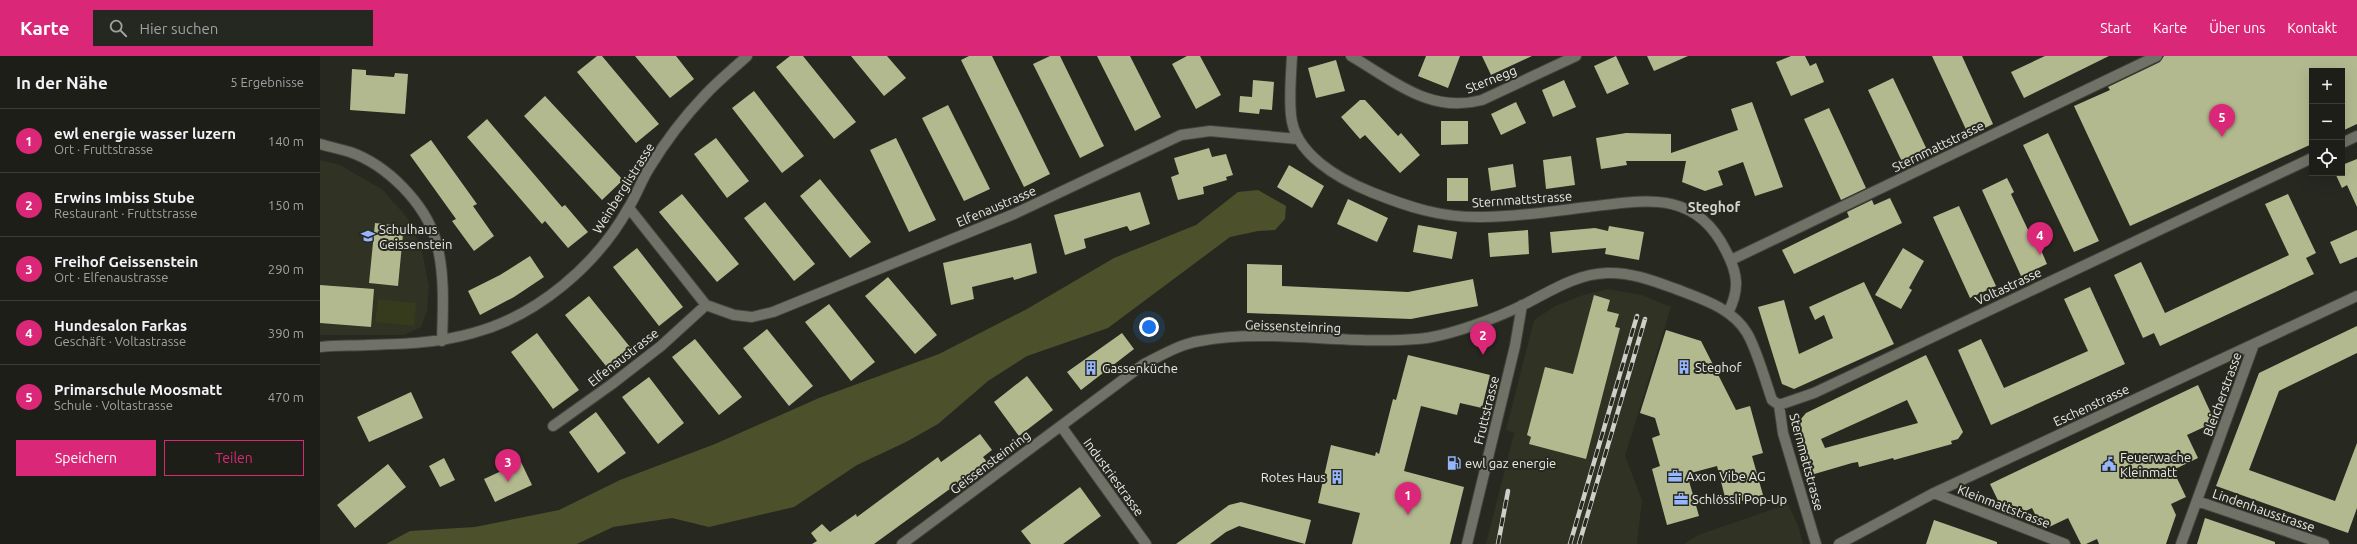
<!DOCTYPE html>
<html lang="de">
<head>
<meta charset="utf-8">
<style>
	:root { --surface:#1d1e18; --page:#252721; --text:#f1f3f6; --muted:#a0a2a2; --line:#3b3c37; --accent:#db2777 }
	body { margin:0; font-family:Ubuntu,sans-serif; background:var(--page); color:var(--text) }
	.controls { position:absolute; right:12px; top:12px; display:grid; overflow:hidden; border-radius:0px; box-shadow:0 4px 16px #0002 }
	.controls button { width:36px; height:36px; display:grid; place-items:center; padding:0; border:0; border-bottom:1px solid var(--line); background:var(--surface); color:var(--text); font:20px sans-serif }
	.you { position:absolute; left:829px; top:271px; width:14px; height:14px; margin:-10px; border:3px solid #fff; border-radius:50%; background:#1a73e8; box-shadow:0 0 0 6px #1a73e833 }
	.badge { display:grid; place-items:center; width:26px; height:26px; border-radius:50%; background:var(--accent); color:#fff; font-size:13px; font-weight:700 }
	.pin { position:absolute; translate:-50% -33px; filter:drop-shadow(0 1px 2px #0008) }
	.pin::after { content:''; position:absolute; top:21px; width:14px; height:12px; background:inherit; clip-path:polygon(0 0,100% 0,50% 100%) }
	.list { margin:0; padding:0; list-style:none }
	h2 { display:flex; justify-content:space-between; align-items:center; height:52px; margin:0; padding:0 16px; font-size:17px }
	h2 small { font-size:13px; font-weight:400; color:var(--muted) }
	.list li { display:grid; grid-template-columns:26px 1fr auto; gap:12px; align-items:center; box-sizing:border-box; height:64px; padding:0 16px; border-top:1px solid var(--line) }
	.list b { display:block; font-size:15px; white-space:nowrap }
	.list p { margin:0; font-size:13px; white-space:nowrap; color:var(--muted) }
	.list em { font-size:13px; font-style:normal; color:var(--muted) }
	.actions { display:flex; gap:8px; padding:12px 16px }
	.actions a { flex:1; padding:9px 0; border:1px solid var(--accent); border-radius:0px; text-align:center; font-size:14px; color:var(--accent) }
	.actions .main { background:var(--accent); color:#fff }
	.icon { flex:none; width:22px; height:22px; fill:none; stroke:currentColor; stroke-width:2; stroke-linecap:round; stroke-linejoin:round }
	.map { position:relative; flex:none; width:2037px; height:488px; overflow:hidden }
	header { display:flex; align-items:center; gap:24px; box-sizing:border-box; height:56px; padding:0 20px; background:var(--accent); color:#fff }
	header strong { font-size:19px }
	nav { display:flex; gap:22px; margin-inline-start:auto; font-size:14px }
	.search { width:280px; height:36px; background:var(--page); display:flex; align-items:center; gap:10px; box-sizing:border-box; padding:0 14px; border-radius:0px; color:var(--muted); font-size:15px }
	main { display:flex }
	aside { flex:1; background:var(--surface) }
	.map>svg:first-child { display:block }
	.built { fill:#303223 }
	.green { fill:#373b1e }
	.forest { fill:#4d512b }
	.building { fill:#b3b98f; fill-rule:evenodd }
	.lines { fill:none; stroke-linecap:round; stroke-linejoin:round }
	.minor-casing { stroke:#44453e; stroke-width:12 }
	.minor { stroke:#707268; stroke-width:10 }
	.rail-casing { stroke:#cecfc9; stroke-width:4.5 }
	.rail { stroke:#272820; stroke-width:3; stroke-dasharray:9; stroke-linecap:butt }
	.labels { text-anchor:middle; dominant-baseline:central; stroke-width:4; stroke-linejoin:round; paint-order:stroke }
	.street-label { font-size:13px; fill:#e9eae4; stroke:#272820 }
	.poi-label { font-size:13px; fill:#e9eae4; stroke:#272820; text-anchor:start }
	.neighbourhood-label { font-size:14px; font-weight:bold; fill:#d2d4c9; stroke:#272820 }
</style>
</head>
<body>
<header>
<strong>Karte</strong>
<div class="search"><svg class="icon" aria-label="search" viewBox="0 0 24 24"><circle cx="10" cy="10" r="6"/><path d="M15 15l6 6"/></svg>Hier suchen</div>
<nav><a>Start</a><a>Karte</a><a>Über uns</a><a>Kontakt</a></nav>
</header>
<main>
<aside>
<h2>In der Nähe<small>5 Ergebnisse</small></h2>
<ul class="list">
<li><span class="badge">1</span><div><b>ewl energie wasser luzern</b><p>Ort · Fruttstrasse</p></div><em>140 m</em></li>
<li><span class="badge">2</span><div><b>Erwins Imbiss Stube</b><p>Restaurant · Fruttstrasse</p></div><em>150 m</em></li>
<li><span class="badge">3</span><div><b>Freihof Geissenstein</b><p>Ort · Elfenaustrasse</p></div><em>290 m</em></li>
<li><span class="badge">4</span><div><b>Hundesalon Farkas</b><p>Geschäft · Voltastrasse</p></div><em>390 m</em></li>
<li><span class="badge">5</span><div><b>Primarschule Moosmatt</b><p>Schule · Voltastrasse</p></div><em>470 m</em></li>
</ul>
<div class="actions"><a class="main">Speichern</a><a>Teilen</a></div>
</aside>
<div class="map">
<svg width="2037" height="488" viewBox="0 0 2037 488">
	<rect width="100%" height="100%" fill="#272820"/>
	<path class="built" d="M0 104 20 109 63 134 90 165 102 195 109 231 107 255 101 271 84 279H0Z
		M1288 233 1322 239 1351 251 1305 400 1322 444 1317 488H1166L1194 377 1186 374 1214 264 1235 250 1263 239Z
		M1468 448 1478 469 1483 488H1364L1378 479Z"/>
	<path class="green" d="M58 243 96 247 94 270 55 266Z"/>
	<path class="forest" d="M938 134 966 150 965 163 955 174 938 175 910 181 788 272 707 300 668 325 618 368 586 386 537 409 474 451 389 471 352 462 293 471 257 488H66L90 475 155 471 239 454 300 424 395 388 499 342 619 298 707 253 794 202 876 169 918 136Z"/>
	<path class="building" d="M277 0H282L339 68 316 87 257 16Z
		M315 0H356L374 23 350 42Z
		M470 0H483L536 66 514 83 456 11Z
		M531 0H567L586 22 564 40Z
		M649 0H672L730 118 704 131 641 4Z
		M730 0H740L784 90 760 102 713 8Z
		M777 0H810L841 61 815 75Z
		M867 0H880L901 39 876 53 852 8Z
		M1106 0H1140L1128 32 1098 20Z
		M1162 0H1212L1171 19Z
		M1296 0 1309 28 1287 38 1274 10Z
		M1327 0H1368L1334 15Z
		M1471 0H1485L1490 10 1496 7 1504 26 1471 40 1456 6Z
		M1612 0H1642L1673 68 1649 80Z
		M1725 0H1789L1704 42 1691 16Z
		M1844 0H2037V68L2022 75V15H1992V88L1810 170 1754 50 1790 34 1788 31 1840 6Z
		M1016 4 1025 35 996 42 988 12Z
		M32 13 46 14V19L74 21 75 17 88 18 85 58 30 54Z
		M1573 22 1609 98 1584 110 1548 34Z
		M933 24 954 26 952 54 940 53 939 58 919 56 920 40 932 41Z
		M1244 24 1256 51 1233 61 1222 34Z
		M434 35 484 100 462 117 412 52Z
		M225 40 303 124 282 144 204 60Z
		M1040 44H1045L1078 80 1081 77 1100 99 1080 117 1045 79 1040 83 1021 61Z
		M1196 46 1206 67 1181 79 1171 58Z
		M1432 46 1463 131 1435 140 1423 106 1398 115 1403 129 1385 135 1362 126 1366 105H1306L1307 109 1281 113 1276 82 1306 77 1351 78V97L1418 74 1411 53Z
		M628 49 670 133 644 145 602 62Z
		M1509 52 1546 132 1521 144 1484 63Z
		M167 63 242 151 245 149 268 176 248 192 225 165 222 168 147 81Z
		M1121 65H1148V88L1121 89Z
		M1728 77 1779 185 1754 196 1703 89Z
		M396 82 429 125 407 142 374 98Z
		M576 82 616 164 589 176 550 94Z
		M111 84 157 148 153 150 174 180 154 195 132 165 136 163 90 99Z
		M889 92 892 101 906 98 913 119 906 121 907 124 883 131 884 138 858 144 851 121 859 118 854 102Z
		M1251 100 1255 129 1226 133 1223 104Z
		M2037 103V151L2027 129 2022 132 2015 117H2022V109Z
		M1193 108 1196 131 1171 135 1168 112Z
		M969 109 1004 130 992 152 957 131Z
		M1127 122H1148V145H1127Z
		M1687 122 1694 136 1691 138 1718 195 1721 194 1727 208 1701 220 1662 134Z
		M500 123 551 186 530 202 480 140Z
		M820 136 830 168 810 175 807 170 764 183 766 192 745 199 734 159Z
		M362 138 419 208 397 226 339 156Z
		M1968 138 1996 197 1986 202 1994 218 1840 290 1834 277 1823 282 1794 219 1821 206 1845 257 1969 199 1945 148Z
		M1570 142 1582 167 1474 218 1462 194 1529 161 1527 156 1552 144 1554 149Z
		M1028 143 1068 162 1057 186 1017 168Z
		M445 146 495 208 474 225 424 162Z
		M1639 150 1676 230 1650 242 1613 161Z
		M55 167 72 169 71 177 83 178 78 230 49 227Z
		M1098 169 1137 176 1132 203 1093 196Z
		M1289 170 1324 176 1319 204 1285 198 1286 192 1232 197 1230 176 1275 172 1288 175Z
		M1208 174 1209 198 1170 201 1168 177Z
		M2037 174V201L2020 208 2010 186Z
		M711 187 717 217 694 224 693 221 652 231 654 243 631 249 623 207Z
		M317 192 363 251 339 270 293 211Z
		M1583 192 1604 205 1589 232 1592 234 1581 253 1555 239Z
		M210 200 224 221 194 241 160 259 148 235 180 219Z
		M927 208 962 209V230L1088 236 1153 223 1158 250 1091 263 927 257Z
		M568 221 617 279 595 298 545 240Z
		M1544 226 1574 288 1474 333 1462 328 1438 251 1464 244 1479 298 1513 282 1504 259 1495 264 1489 251Z
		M0 229 54 233 51 271 0 267Z
		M1770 231 1805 308 1671 369 1638 294 1661 283 1684 332 1768 295 1744 243Z
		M1274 239 1290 244 1287 255 1299 258 1295 271 1300 272 1266 403 1209 388 1211 381 1207 379 1225 311 1253 318Z
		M269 240 314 296 290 315 245 259Z
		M509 248 555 306 531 325 485 266Z
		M2037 270V297L1959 335 1929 414 2015 445 2037 387V452L2028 477 1896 430 1939 317Z
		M447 273 493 330 469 350 423 292Z
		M1346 274 1381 285 1416 354 1430 350 1443 397 1432 400 1443 439 1407 449 1397 410 1367 418 1379 460 1347 469 1332 413 1340 410 1332 382 1340 379 1335 362 1320 357Z
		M217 277 259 334 233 353 191 296Z
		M802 277 814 293 761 334 747 316Z
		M375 283 422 341 399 359 352 301Z
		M1088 299 1170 319 1162 352 1140 347 1137 359 1101 350 1084 415 1144 431 1130 488H1032L1040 457 998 447 1011 389 1055 400 1056 396 1059 398 1073 343 1076 344Z
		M1606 299 1643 376 1638 383 1631 385 1632 388 1574 404 1573 402 1539 411 1538 406 1532 407 1491 419 1476 369 1486 357ZM1587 344 1598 367 1505 392 1501 383Z
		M707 320 733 354 699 380 674 346Z
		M329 321 364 367 338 388 302 341Z
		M1878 329 1895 366 1867 379 1878 402 1853 414 1866 441 1851 448 1856 459 1846 488H1779L1777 483 1766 488H1761L1748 462 1725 473 1722 472 1712 452 1693 461 1684 457 1670 428Z
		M91 336 103 362 49 386 37 361Z
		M276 356 306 397 278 417 249 376Z
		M660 378 672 394 663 401 667 406 554 488H492L497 485 491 477 502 468 510 476 536 458 537 461 618 401 621 406Z
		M124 402 135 424 120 431 109 410Z
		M201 406 212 429 175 446 164 423Z
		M68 408 86 431 35 472 17 449Z
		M760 431 781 460 743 488H711L701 475Z
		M921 446 991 464 985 488 919 470 906 476 890 488H856L909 449Z
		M1885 462 1955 486V488H1877Z
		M1614 464 1677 486V488H1606Z"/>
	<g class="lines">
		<defs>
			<path id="minor" d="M972 0C971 20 969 40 971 59 974 98 1019 123 1051 136 1088 151 1122 162 1162 161 1198 161 1233 155 1268 151 1325 144 1376 133 1406 195 1418 218 1420 233 1408 257
				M1031 0C1074 25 1110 58 1162 44L1256 0
				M2022 87 2037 80
				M0 88C10 91 20 93 30 96 67 109 105 147 116 185 125 216 123 253 122 285
				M309 152 386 249 414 259 432 261 453 256 694 158 861 79 890 75 978 83
				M1411 204 1837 0
				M0 291C16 289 32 290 48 289 84 288 118 287 153 277 217 260 277 209 309 151 317 138 322 123 330 111 345 86 365 60 385 39 398 25 413 13 427 0
				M1459 349 1494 337 1992 102
				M233 370 292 328 341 290 386 249
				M741 370 826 488
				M1614 437 1745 488
				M1877 445 2004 488
				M582 488 824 308C842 299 860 288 880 285 947 272 1026 289 1097 283 1127 281 1177 262 1205 248 1231 235 1256 218 1287 217 1311 216 1334 225 1356 233 1382 243 1412 252 1427 277 1437 294 1445 324 1452 344L1459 349 1463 377 1496 488
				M1147 488 1195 290 1202 249
				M1519 488 1614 437 2037 240
				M1861 488 1934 288"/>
		</defs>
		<use href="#minor" class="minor-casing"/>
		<use href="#minor" class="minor"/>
		<defs>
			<path id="rail" d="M1178 488 1188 435
				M1250 488 1317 260
				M1259 488 1325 263"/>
		</defs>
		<use href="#rail" class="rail-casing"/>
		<use href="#rail" class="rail"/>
	</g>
	<defs>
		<symbol id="school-bare" viewBox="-9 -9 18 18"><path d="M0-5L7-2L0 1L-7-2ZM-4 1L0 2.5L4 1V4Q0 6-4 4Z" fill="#95b6fd" stroke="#272820" stroke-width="2.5" paint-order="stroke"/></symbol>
		<symbol id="building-bare" viewBox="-9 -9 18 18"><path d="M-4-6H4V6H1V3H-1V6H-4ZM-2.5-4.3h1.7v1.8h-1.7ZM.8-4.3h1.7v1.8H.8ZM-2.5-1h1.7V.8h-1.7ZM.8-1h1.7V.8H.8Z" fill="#95b6fd" stroke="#272820" stroke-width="2.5" paint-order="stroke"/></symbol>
		<symbol id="fuel-bare" viewBox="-9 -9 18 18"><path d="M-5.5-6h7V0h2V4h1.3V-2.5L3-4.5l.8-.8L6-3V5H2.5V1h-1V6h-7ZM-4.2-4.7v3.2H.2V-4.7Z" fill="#95b6fd" stroke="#272820" stroke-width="2.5" paint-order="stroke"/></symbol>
		<symbol id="civic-bare" viewBox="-9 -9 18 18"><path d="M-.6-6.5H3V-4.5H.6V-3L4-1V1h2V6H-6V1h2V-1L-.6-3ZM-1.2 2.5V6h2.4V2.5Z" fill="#95b6fd" stroke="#272820" stroke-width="2.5" paint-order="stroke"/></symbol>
		<symbol id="office-bare" viewBox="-9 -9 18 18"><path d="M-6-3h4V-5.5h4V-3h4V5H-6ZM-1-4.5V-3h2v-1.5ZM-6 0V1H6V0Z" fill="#95b6fd" stroke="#272820" stroke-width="2.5" paint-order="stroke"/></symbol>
	</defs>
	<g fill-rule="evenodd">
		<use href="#school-bare" x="38" y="170" width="20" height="20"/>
		<use href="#building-bare" x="1354" y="301" width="20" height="20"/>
		<use href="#building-bare" x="761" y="302" width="20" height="20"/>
		<use href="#fuel-bare" x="1124" y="397" width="20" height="20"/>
		<use href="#civic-bare" x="1779" y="398" width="20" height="20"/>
		<use href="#office-bare" x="1345" y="410" width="20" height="20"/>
		<use href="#building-bare" x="1007" y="411" width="20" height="20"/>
		<use href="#office-bare" x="1351" y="433" width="20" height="20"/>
	</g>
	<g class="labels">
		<g class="street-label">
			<text transform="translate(1171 23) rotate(-22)">Sternegg</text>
			<text transform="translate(1618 90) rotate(-26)">Sternmattstrasse</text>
			<text transform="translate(303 132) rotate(-58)">Weinberglistrasse</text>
			<text transform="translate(1202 143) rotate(-4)">Sternmattstrasse</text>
			<text transform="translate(676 150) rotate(-23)">Elfenaustrasse</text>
			<text transform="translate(1688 230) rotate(-25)">Voltastrasse</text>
			<text transform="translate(973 270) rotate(2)">Geissensteinring</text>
			<text transform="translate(303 301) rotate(-38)">Elfenaustrasse</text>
			<text transform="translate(1902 338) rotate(-70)">Bleicherstrasse</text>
			<text transform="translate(1771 349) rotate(-25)">Eschenstrasse</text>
			<text transform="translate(1166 354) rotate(-76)">Fruttstrasse</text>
			<text transform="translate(670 406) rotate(-37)">Geissensteinring</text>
			<text transform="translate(1487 406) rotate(75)">Sternmattstrasse</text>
			<text transform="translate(794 421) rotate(54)">Industriestrasse</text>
			<text transform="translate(1684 450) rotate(21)">Kleinmattstrasse</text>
			<text transform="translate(1944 454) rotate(19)">Lindenhausstrasse</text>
		</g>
		<g class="poi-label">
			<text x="59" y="173">Schulhaus<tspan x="59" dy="15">Geissenstein</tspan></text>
			<text x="1375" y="311">Steghof</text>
			<text x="782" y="312">Gassenküche</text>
			<text x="1800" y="401">Feuerwache<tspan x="1800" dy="15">Kleinmatt</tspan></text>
			<text x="1145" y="407">ewl gaz energie</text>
			<text x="1366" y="420">Axon Vibe AG</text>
			<text x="1006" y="421" text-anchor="end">Rotes Haus</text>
			<text x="1372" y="443">Schlössli Pop-Up</text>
		</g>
		<g class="neighbourhood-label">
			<text x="1394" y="151">Steghof</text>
		</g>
	</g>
</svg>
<div class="controls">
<button>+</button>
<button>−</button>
<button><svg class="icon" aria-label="locate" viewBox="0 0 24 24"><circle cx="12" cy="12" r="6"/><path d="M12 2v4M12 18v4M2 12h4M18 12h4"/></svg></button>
</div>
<div class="you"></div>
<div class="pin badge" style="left:1088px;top:459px">1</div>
<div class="pin badge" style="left:1163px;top:299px">2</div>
<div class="pin badge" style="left:188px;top:426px">3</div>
<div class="pin badge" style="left:1720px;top:199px">4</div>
<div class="pin badge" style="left:1902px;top:81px">5</div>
</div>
</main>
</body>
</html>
